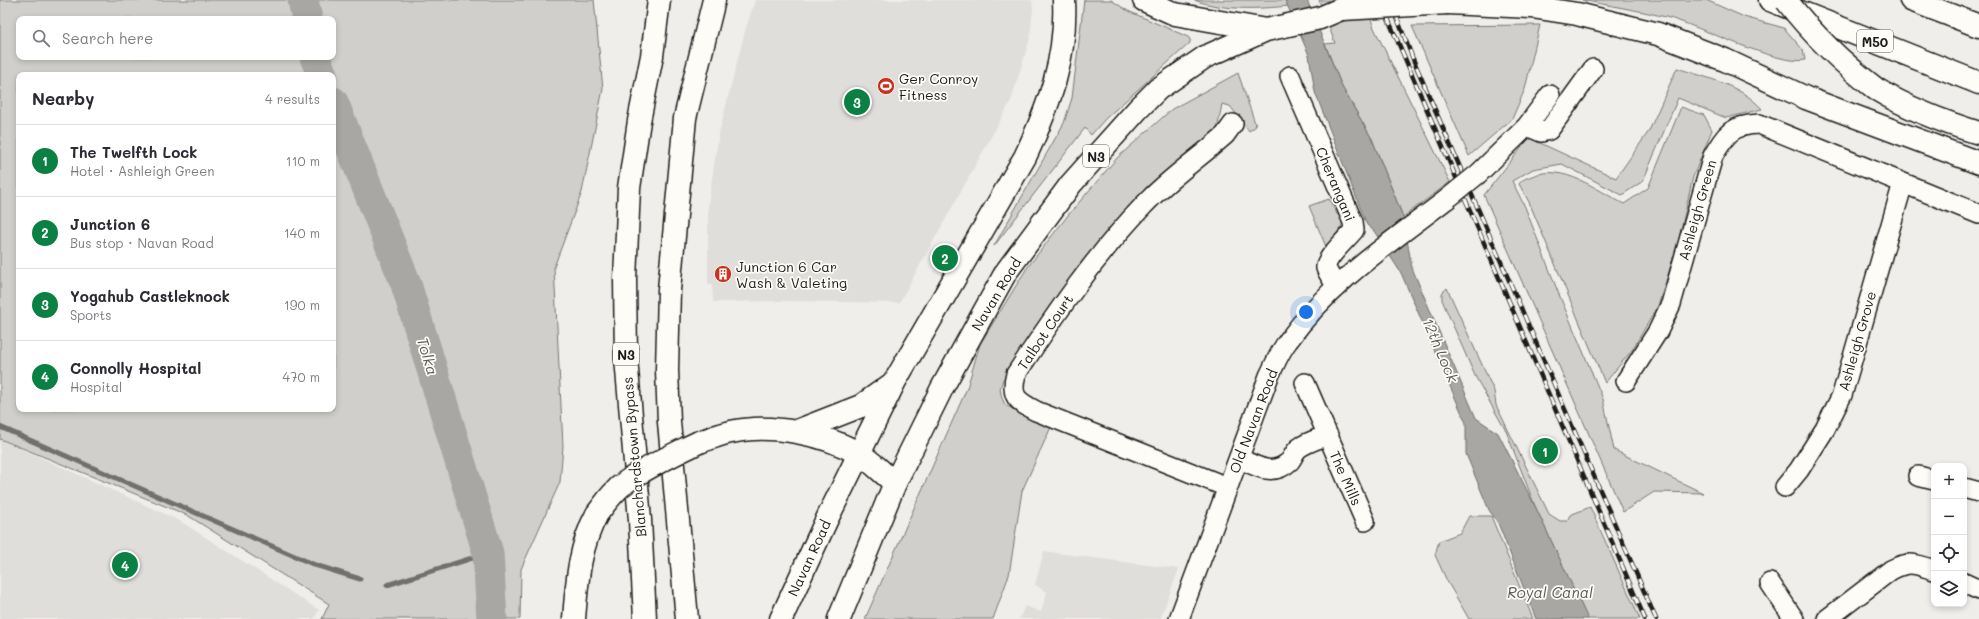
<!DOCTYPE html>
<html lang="en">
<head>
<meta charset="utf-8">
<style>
	:root { --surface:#fff; --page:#f2f2f3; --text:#2b2b33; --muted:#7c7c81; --line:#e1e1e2; --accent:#0b8043 }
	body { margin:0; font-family:Mali,sans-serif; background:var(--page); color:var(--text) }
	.controls { position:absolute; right:12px; bottom:12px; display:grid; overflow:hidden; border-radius:8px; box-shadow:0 2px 6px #0003 }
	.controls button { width:36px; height:36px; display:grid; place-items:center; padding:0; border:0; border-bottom:1px solid var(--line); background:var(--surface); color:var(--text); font:20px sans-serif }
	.you { position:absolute; left:1306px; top:312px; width:14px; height:14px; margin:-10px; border:3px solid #fff; border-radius:50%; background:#1a73e8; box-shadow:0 0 0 6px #1a73e833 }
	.badge { display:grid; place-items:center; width:26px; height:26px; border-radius:50%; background:var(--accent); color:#fff; font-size:13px; font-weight:700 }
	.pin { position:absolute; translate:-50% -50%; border:2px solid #fff; box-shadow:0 1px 4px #0006 }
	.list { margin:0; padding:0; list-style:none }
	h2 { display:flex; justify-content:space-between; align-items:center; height:52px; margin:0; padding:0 16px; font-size:17px }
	h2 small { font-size:13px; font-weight:400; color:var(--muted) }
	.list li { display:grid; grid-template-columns:26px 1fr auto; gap:12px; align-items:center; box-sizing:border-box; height:72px; padding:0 16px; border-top:1px solid var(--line) }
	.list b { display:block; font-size:15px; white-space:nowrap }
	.list p { margin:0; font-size:13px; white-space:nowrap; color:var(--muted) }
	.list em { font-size:13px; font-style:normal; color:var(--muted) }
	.icon { flex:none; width:22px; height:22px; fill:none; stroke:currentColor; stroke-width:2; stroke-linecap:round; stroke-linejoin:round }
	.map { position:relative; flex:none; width:1979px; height:619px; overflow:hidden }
	.search { position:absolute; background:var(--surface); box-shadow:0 2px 6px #0003; left:16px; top:16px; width:320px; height:44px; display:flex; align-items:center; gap:10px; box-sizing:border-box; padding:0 14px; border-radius:8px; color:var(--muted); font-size:15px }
	.panel { position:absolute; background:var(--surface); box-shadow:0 2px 6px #0003; left:16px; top:72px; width:320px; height:340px; border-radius:8px }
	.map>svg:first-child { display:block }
	.built { fill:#e0deda }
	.green { fill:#d0cfcc; stroke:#767674; fill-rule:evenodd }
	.water { fill:#a8a7a3; stroke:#706f6d }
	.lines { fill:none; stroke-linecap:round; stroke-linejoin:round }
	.stream { stroke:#706f6d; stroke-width:5 }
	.river { stroke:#a8a7a3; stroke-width:31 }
	.street-casing { stroke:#1c1c1c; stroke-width:22 }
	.secondary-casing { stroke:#1c1c1c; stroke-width:25 }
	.highway-casing { stroke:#1c1c1c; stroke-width:25 }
	.street { stroke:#fdfcf7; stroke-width:19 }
	.secondary { stroke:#fdfcf7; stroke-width:22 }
	.highway { stroke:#fdfcf7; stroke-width:22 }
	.rail-casing { stroke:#1c1c1c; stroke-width:4.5 }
	.rail { stroke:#fdfcf7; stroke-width:3; stroke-dasharray:9; stroke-linecap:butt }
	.street-bridge-casing { stroke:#1c1c1c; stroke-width:22; stroke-linecap:butt }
	.secondary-bridge-casing { stroke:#1c1c1c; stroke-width:25; stroke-linecap:butt }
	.highway-bridge-casing { stroke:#1c1c1c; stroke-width:25; stroke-linecap:butt }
	.street-bridge { stroke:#fdfcf7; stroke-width:19 }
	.secondary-bridge { stroke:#fdfcf7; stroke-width:22 }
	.highway-bridge { stroke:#fdfcf7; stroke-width:22 }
	.labels { text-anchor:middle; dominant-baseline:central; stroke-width:3.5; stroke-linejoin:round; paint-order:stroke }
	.shield { fill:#fdfcf7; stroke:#605f5e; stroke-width:1 }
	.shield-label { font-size:13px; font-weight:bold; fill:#1c1c1c }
	.poi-label { font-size:14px; fill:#1c1c1c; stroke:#fdfcf7; text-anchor:start }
	.street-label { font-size:14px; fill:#1c1c1c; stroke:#fdfcf7 }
	.water-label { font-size:15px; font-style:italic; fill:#5b5b59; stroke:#fdfcf7 }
</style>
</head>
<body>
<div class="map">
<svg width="1979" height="619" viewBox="0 0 1979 619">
	<rect width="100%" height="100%" fill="#f0eeea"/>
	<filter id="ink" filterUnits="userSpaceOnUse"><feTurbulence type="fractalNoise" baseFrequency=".025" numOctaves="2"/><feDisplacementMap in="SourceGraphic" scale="8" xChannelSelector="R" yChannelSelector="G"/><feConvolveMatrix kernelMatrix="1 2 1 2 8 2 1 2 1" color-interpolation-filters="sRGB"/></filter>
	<g filter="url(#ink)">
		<path class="built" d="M755 0H1032L1033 9 1030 38 1011 101 899 303 784 301 713 302 712 285 708 284V205L719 133 745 31Z
			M0 439 180 521 319 610 314 619H0Z
			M1044 551 1086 557 1179 569 1160 619H1019L1025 606 1041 612 1047 592 1035 585Z"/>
		<path class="green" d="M0 0H594L603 89 582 192 554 267 563 446 560 482 521 569 520 619H322L329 604 187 515 0 439ZM19 19H333V57H19ZM19 75H333V409H19Z
			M1084 0H1111L1128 11 1188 37 1190 39V43L1106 118 1091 135 1085 128 994 246 1064 123 1072 98Z
			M1194 0H1285L1289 6C1258 9 1224 11 1194 0Z
			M1319 0H1364L1374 28 1450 182 1403 217 1372 139 1342 87 1325 44 1335 43Z
			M1582 0H1706L1744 17 1784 28 1803 50 1805 60C1778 66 1698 25 1666 17 1638 10 1610 6 1582 0Z
			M1540 25 1525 89 1512 119 1469 156 1412 26Z
			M1677 68C1707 78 1741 85 1762 109L1726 118 1678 98 1643 181 1622 195 1562 164 1533 169 1512 181 1525 207 1558 292 1603 399 1614 450 1703 493 1654 492 1623 512 1484 195 1529 138 1616 178 1649 131Z
			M1238 73 1256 126 1249 131 1230 106 1222 104 1217 131 1145 189 1104 238 1030 338 1003 379 1000 389 1002 398 1005 405 1051 427 1022 491 1009 575 993 619H865L967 388 980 344 1027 268 1069 214 1117 158 1172 109Z
			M1681 107 1704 115 1712 130 1693 177 1678 243 1658 306 1632 350 1605 383 1529 202 1519 184C1522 179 1527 178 1532 176 1563 163 1597 190 1624 204L1648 188Z
			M1329 199 1337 214 1342 219V225L1327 249 1309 206Z
			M1447 288 1494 391 1496 405 1549 514 1560 521H1567L1570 515 1590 507 1640 619H1587L1535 506 1506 431 1475 376 1442 300V293Z
			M1469 516H1491L1533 619H1469L1447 581 1435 555 1439 541 1460 533Z"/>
		<path class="water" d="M1285 0H1307L1342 87 1372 139 1403 217 1412 268 1476 418 1498 433 1535 506 1588 619H1536L1498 523 1489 510 1466 454V423L1401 273 1374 231 1367 225 1315 92 1309 55Z"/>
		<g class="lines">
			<path class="stream" d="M0 427 315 565 360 579
				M387 585 488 553"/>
			<path class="river" d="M303 0 307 19
				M315 57 322 75
				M333 102 406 284 488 553 492 619"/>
			<defs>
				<path id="street" d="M1290 76 1353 222 1354 230C1348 238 1324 259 1326 268 1328 274 1333 280 1336 285
					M1527 126 1541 132 1549 130 1593 69
					M1478 174 1527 126 1550 95
					M1626 381 1658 331 1671 304 1713 156C1726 134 1731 125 1759 124L1979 214
					M1305 383 1365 521
					M1239 458C1257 467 1273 477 1290 461 1293 457 1295 451 1299 448 1307 442 1318 439 1328 435
					M1918 476 1934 480
					M1227 487 1036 411C1017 401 1010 397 1016 374 1055 315 1095 256 1144 205 1168 179 1198 159 1225 135L1233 124
					M1785 487 1799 470 1825 429 1842 395 1903 183
					M1964 488 1979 492
					M1770 583 1794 619
					M1964 583 1979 590
					M1179 619 1269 376C1275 364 1280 351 1288 341 1330 282 1390 243 1447 199
					M1827 619 1891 570C1910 560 1915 564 1934 570"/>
				<path id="secondary" d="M797 431 861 406 892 384
					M699 442C710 439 720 434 731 432 770 423 826 434 859 454 872 461 883 474 895 483
					M574 619C577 582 579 547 597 514
					M781 619 826 521 895 381 1025 157C1049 106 1067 58 1064 0"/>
				<path id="highway" d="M1144 0 1175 14 1266 30 1320 18 1360 1
					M1770 0 1979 83
					M1911 0 1979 26
					M1448 3 1532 7 1577 14 1658 34 1725 60 1806 98 1979 163
					M1876 89C1909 109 1943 122 1979 133
					M645 619 640 520 626 358 625 279 629 188 639 121 652 56 659 0
					M687 619 669 422 667 370 669 290 685 118 714 0
					M839 619 895 483 942 388 1006 272 1071 184 1138 109 1158 89 1205 57 1266 30"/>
			</defs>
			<use href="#street" class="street-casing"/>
			<use href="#secondary" class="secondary-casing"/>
			<use href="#highway" class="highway-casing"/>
			<use href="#street" class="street"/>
			<use href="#secondary" class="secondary"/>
			<use href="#highway" class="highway"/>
			<defs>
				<path id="rail" d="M1380 0 1645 619
					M1390 0 1413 59 1656 619"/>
			</defs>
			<use href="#rail" class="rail-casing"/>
			<use href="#rail" class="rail"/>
			<defs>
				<path id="street-bridge" d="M1447 199 1478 174"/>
				<path id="secondary-bridge" d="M597 514C606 502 614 490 626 482 648 466 675 454 699 442"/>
				<path id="highway-bridge" d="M1786 0C1812 34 1842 63 1876 89
					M1342 9 1448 3"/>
			</defs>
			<use href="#street-bridge" class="street-bridge-casing"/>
			<use href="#secondary-bridge" class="secondary-bridge-casing"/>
			<use href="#highway-bridge" class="highway-bridge-casing"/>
			<use href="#street-bridge" class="street-bridge"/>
			<use href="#secondary-bridge" class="secondary-bridge"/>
			<use href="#highway-bridge" class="highway-bridge"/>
		</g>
	</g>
	<defs>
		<symbol id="stadium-disc" viewBox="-11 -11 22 22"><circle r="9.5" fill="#c8321e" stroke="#fdfcf7"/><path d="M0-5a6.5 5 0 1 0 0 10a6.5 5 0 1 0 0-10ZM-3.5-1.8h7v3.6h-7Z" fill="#fff"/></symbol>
		<symbol id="building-disc" viewBox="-11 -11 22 22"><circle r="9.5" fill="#c8321e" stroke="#fdfcf7"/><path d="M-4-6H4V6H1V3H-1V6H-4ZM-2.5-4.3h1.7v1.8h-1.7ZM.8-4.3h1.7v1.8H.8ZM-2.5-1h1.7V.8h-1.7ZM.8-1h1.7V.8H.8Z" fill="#fff"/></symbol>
	</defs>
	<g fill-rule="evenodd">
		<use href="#stadium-disc" x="876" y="76" width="20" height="20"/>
		<use href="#building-disc" x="713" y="264" width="20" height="20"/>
	</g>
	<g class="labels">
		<g class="shield">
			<rect x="1857" y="30" width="36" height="22" rx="3"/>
			<rect x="1083" y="145" width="26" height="22" rx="3"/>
			<rect x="613" y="343" width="26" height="22" rx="3"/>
		</g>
		<g class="shield-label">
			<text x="1875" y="41">M50</text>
			<text x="1096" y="156">N3</text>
			<text x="626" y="354">N3</text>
		</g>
		<g class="poi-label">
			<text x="899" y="78">Ger Conroy<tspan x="899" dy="16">Fitness</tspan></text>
			<text x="736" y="266">Junction 6 Car<tspan x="736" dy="16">Wash &amp; Valeting</tspan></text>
		</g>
		<g class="street-label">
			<text transform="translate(1336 184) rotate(67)">Cherangani</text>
			<text transform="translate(1697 210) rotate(-74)">Ashleigh Green</text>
			<text transform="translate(996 294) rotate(-59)">Navan Road</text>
			<text transform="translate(1045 332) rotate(-56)">Talbot Court</text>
			<text transform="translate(1857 341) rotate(-74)">Ashleigh Grove</text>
			<text transform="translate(1253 421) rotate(-69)">Old Navan Road</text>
			<text transform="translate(634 457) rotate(-95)">Blanchardstown Bypass</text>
			<text transform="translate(1346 478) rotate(66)">The Mills</text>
			<text transform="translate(809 558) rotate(-65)">Navan Road</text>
		</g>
		<g class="water-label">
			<text transform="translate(1441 350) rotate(67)">12th Lock</text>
			<text transform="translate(428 356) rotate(73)">Tolka</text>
			<text x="1550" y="592">Royal Canal</text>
		</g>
	</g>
</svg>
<div class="controls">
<button>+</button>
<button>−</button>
<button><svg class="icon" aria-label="locate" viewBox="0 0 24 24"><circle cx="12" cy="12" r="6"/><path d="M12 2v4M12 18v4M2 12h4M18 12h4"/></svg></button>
<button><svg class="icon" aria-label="layers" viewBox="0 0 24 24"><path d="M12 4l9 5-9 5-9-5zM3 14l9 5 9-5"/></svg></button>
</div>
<div class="you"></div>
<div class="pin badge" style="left:1545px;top:451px">1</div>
<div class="pin badge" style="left:945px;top:258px">2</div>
<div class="pin badge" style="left:857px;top:102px">3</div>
<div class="pin badge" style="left:125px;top:565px">4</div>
<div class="search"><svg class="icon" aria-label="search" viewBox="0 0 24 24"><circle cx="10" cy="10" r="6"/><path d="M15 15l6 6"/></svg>Search here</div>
<section class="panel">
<h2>Nearby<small>4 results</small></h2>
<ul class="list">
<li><span class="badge">1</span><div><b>The Twelfth Lock</b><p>Hotel · Ashleigh Green</p></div><em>110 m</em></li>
<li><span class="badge">2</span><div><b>Junction 6</b><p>Bus stop · Navan Road</p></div><em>140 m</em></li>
<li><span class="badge">3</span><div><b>Yogahub Castleknock</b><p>Sports</p></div><em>190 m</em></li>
<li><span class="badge">4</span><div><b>Connolly Hospital</b><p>Hospital</p></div><em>470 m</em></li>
</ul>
</section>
</div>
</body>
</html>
